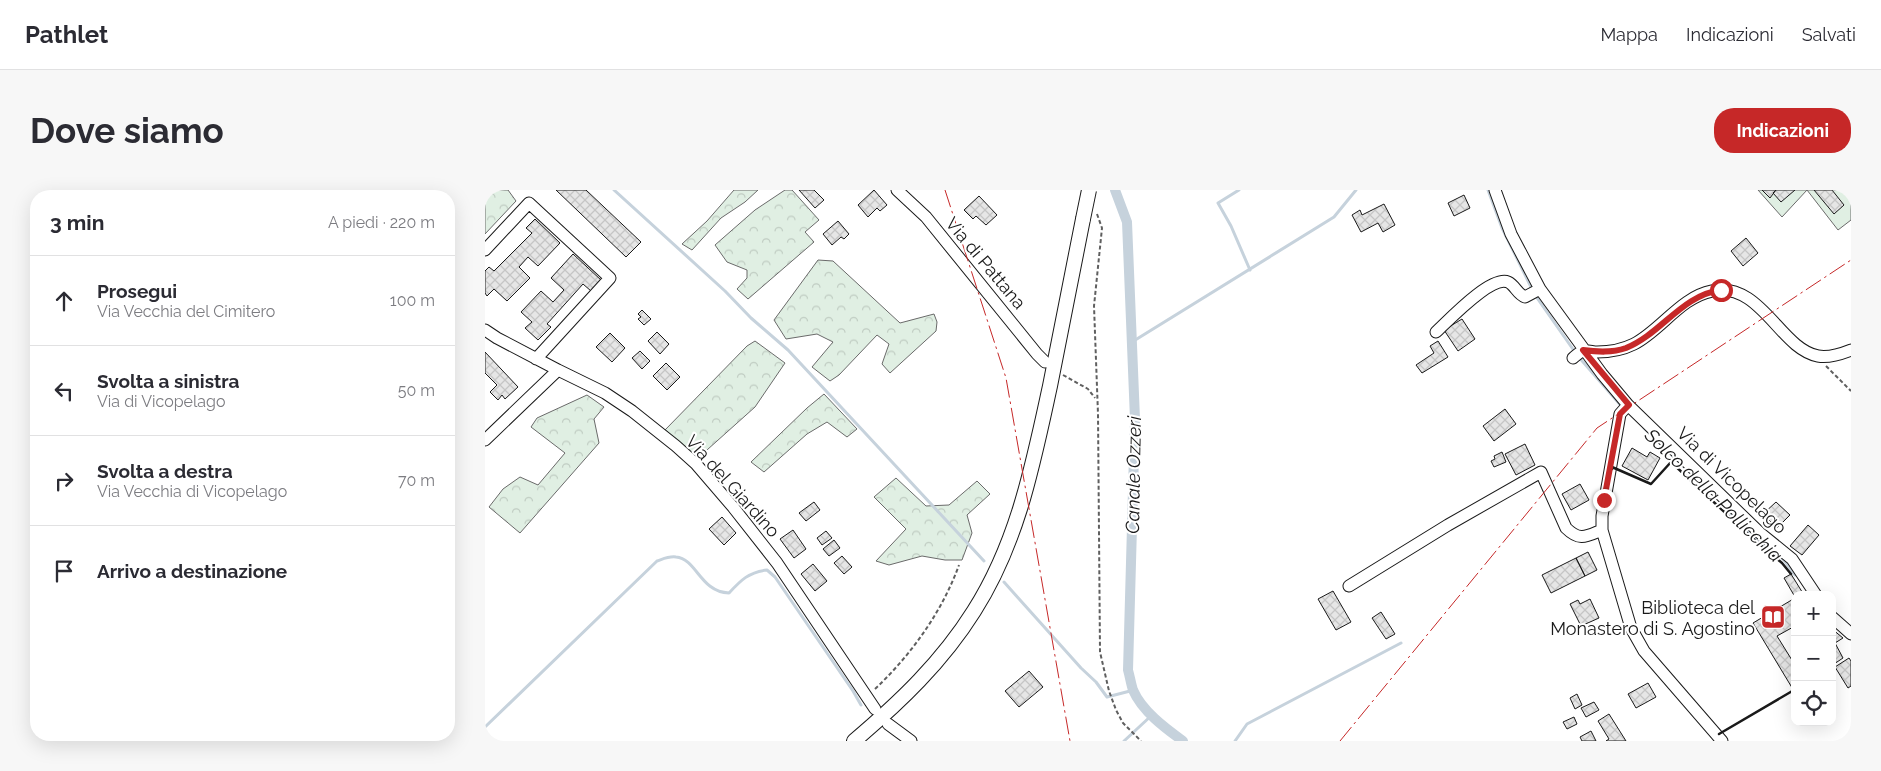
<!DOCTYPE html>
<html lang="it">
<head>
<meta charset="utf-8">
<style>
	:root { --surface:#fff; --page:#f7f7f7; --text:#2b2b33; --muted:#7c7c81; --line:#e1e1e2; --accent:#c62828 }
	body { margin:0; font-family:Raleway,sans-serif; background:var(--page); color:var(--text) }
	.controls { position:absolute; right:15px; bottom:15px; display:grid; overflow:hidden; border-radius:10px; box-shadow:0 5px 20px #0002 }
	.controls button { width:45px; height:45px; display:grid; place-items:center; padding:0; border:0; border-bottom:1px solid var(--line); background:var(--surface); color:var(--text); font:25px sans-serif }
	.stop { position:absolute; width:15px; height:15px; margin:-11px; border:4px solid #c62828; border-radius:50%; background:#fff }
	.stop.end { background:#c62828; border-color:#fff; box-shadow:0 1px 5px #0008 }
	.list { margin:0; padding:0; list-style:none }
	h2 { display:flex; justify-content:space-between; align-items:center; height:65px; margin:0; padding:0 20px; font-size:21px }
	h2 small { font-size:16px; font-weight:400; color:var(--muted) }
	.list li { display:grid; grid-template-columns:32px 1fr auto; gap:15px; align-items:center; box-sizing:border-box; height:90px; padding:0 20px; border-top:1px solid var(--line) }
	.list b { display:block; font-size:19px; white-space:nowrap }
	.list p { margin:0; font-size:16px; white-space:nowrap; color:var(--muted) }
	.list em { font-size:16px; font-style:normal; color:var(--muted) }
	.icon { flex:none; width:28px; height:28px; fill:none; stroke:currentColor; stroke-width:2; stroke-linecap:round; stroke-linejoin:round }
	.map { position:relative; flex:none; width:1366px; height:551px; overflow:hidden; border-radius:20px }
	header { display:flex; align-items:center; gap:30px; box-sizing:border-box; height:70px; padding:0 25px; background:var(--surface); border-bottom:1px solid var(--line) }
	header strong { font-size:24px }
	nav { display:flex; gap:28px; margin-inline-start:auto; font-size:18px }
	.intro { display:flex; align-items:center; justify-content:space-between; box-sizing:border-box; height:120px; padding:0 30px }
	h1 { margin:0; font-size:35px }
	.button { padding:12px 22px; border-radius:20px; background:var(--accent); color:#fff; font-size:18px; font-weight:700 }
	main { display:flex; gap:30px; padding:0 30px }
	aside { flex:1; background:var(--surface); border-radius:20px; box-shadow:0 5px 20px #0002 }
	.map>svg:first-child { display:block }
	.green { fill:#e0efe3; stroke:#6a6a6a }
	.forest { fill:url(#forest-crowns); stroke:#6a6a6a }
	.lines { fill:none; stroke-linecap:round; stroke-linejoin:round }
	.stream { stroke:#c6d2dc; stroke-width:3 }
	.canal { stroke:#c6d2dc; stroke-width:10 }
	.building { fill:url(#building-cross-hatch); stroke:#1a1a1a }
	.minor-casing { stroke:#1a1a1a; stroke-width:13 }
	.major-casing { stroke:#1a1a1a; stroke-width:16 }
	.path { stroke:#5f5f5f; stroke-width:2; stroke-dasharray:4 2.5; stroke-linecap:butt }
	.minor { stroke:#fff; stroke-width:11 }
	.major { stroke:#fff; stroke-width:14 }
	.major-bridge-casing { stroke:#1a1a1a; stroke-width:16; stroke-linecap:butt }
	.major-bridge { stroke:#fff; stroke-width:14 }
	.wall { stroke:#1a1a1a; stroke-width:2.5 }
	.power { stroke:#c62828; stroke-width:1; stroke-dasharray:18 4 2.5 4; stroke-linecap:butt }
	.route { stroke:#c62828; stroke-width:6 }
	.labels { text-anchor:middle; dominant-baseline:central; stroke-width:4; stroke-linejoin:round; paint-order:stroke }
	.street-label { font-size:18px; fill:#1a1a1a; stroke:#fff }
	.poi-label { font-size:18px; fill:#1a1a1a; stroke:#fff; text-anchor:end }
	.water-label { font-size:19px; font-style:italic; fill:#1a1a1a; stroke:#fff }
</style>
</head>
<body>
<header>
<strong>Pathlet</strong>
<nav><a>Mappa</a><a>Indicazioni</a><a>Salvati</a></nav>
</header>
<div class="intro"><h1>Dove siamo</h1><a class="button">Indicazioni</a></div>
<main>
<aside>
<h2>3 min<small>A piedi · 220 m</small></h2>
<ul class="list">
<li><svg class="icon" aria-label="ahead" viewBox="0 0 24 24"><path d="M12 20V5M6 11l6-6 6 6"/></svg><div><b>Prosegui</b><p>Via Vecchia del Cimitero</p></div><em>100 m</em></li>
<li><svg class="icon" aria-label="left" viewBox="0 0 24 24"><path d="M17 20v-9H6M10 6l-5 5 5 5"/></svg><div><b>Svolta a sinistra</b><p>Via di Vicopelago</p></div><em>50 m</em></li>
<li><svg class="icon" aria-label="right" viewBox="0 0 24 24"><path d="M7 20v-9h11M14 6l5 5-5 5"/></svg><div><b>Svolta a destra</b><p>Via Vecchia di Vicopelago</p></div><em>70 m</em></li>
<li><svg class="icon" aria-label="arrive" viewBox="0 0 24 24"><path d="M6 21V4h12l-3 4 3 4H6"/></svg><div><b>Arrivo a destinazione</b></div></li>
</ul>
</aside>
<div class="map">
<svg width="1366" height="551" viewBox="0 0 1366 551">
	<defs>
		<pattern id="forest-crowns" width="20" height="18" patternUnits="userSpaceOnUse" patternTransform="scale(1.25)"><rect width="20" height="18" fill="#e0efe3"/><path d="M2 6a3 3 0 1 1 6 0M12 15a3 3 0 1 1 6 0" fill="none" stroke="#c0ccc2"/></pattern>
		<pattern id="building-cross-hatch" width="8" height="8" patternUnits="userSpaceOnUse" patternTransform="scale(1.25)"><rect width="8" height="8" fill="#e6e6e6"/><path d="M0 0l8 8M0 8l8-8" fill="none" stroke="#c5c5c5"/></pattern>
	</defs>
	<rect width="100%" height="100%" fill="#fff"/>
	<path class="green" d="M1273 0H1366V30L1353 40 1322 0 1297 27Z"/>
	<path class="forest" d="M0 0H23L31 11 0 44Z
		M249 0H273L260 12 236 28 207 60 197 54 222 31Z
		M300 0H307L334 30 320 42 329 52 263 109 252 99 262 88V80L242 72 230 55 270 20Z
		M333 70 348 71 415 133 449 124 452 132 451 141 405 183 397 174 404 154 392 145 354 185 345 191 327 177 348 152 332 144 301 149 289 130Z
		M270 151 300 173 270 217 213 268 180 240 262 156Z
		M339 204 372 239 362 247 342 232 322 244 279 282 266 272 322 218Z
		M102 205 119 217 109 229 114 253 35 343 4 317 18 299 35 287 53 295 80 263 46 237 52 228Z
		M411 288 441 316 464 315 492 291 505 304 482 325 487 343 477 370H460L437 366 404 375 391 371 421 339 389 307Z"/>
	<g class="lines">
		<path class="stream" d="M129 0 240 101 266 128 303 160 499 371
			M754 0 733 13 746 36 765 80
			M1003 0 1017 38 1047 99
			M1050 105 1092 165 1138 218
			M647 152 849 27 871 0
			M1159 238 1224 301
			M1238 315 1266 344 1299 370 1310 385
			M519 392 596 478 611 492 622 507 649 500
			M0 537 172 371C178 369 184 366 191 367 212 369 215 402 244 403 256 390 264 382 282 380L290 387 368 501 376 515
			M639 551 667 525
			M750 551 762 534 916 453"/>
		<path class="canal" d="M630 0 642 32 650 229 643 480C645 487 646 494 648 500 657 521 680 538 698 551"/>
	</g>
	<path class="building" d="M71 0H101L156 52 141 67Z
		M314 0H329L339 10 330 18Z
		M389 0 402 15 395 21 392 18 383 27 373 15Z
		M1277 0H1291L1285 8Z
		M1291 0H1310L1296 12 1288 3Z
		M1329 0H1347L1359 15 1349 24Z
		M979 5 985 18 969 26 963 13Z
		M494 6 512 25 501 35 491 26 488 29 479 20Z
		M899 14 910 35 898 42 893 33 876 42 867 25 875 20 877 25Z
		M50 29 75 53 53 76 43 67 34 77 45 88 22 111 9 99 2 106 0 103V81L4 77 9 81 47 43 41 38Z
		M353 31 364 44 359 49 356 47 347 55 338 44Z
		M1261 48 1273 63 1258 76 1246 61Z
		M88 64 116 90 106 101 98 94 62 134 66 137 53 150 40 138 47 132 36 122 56 101 68 112 79 100 66 88Z
		M157 120 166 129 159 135 153 129 156 127 153 124Z
		M977 129 990 149 973 161 959 140Z
		M172 142 184 154 175 164 163 151Z
		M125 143 140 158 127 172 111 157Z
		M953 151 963 167 937 183 931 175 949 163 945 156Z
		M155 161 165 171 157 179 147 168Z
		M0 162 33 197 20 209 17 205 13 210 5 202 12 195 0 183Z
		M181 173 195 187 182 200 168 186Z
		M1020 219 1031 234 1009 251 998 236Z
		M1040 254 1050 275 1031 285 1020 264Z
		M1147 258 1162 267 1165 262 1175 268 1163 290 1137 276Z
		M1017 262 1021 272 1009 277 1006 271 1010 269 1009 266Z
		M1095 294 1104 310 1086 320 1077 304Z
		M329 312 335 320 321 331 314 323Z
		M1291 312 1305 325 1292 338 1278 324Z
		M237 327 251 343 239 355 224 339Z
		M1323 335 1334 345 1317 365 1305 356Z
		M308 340 321 359 309 368 295 349Z
		M341 341 347 348 337 355 332 348Z
		M349 350 355 358 344 366 338 359Z
		M1103 362 1112 380 1100 386 1091 368Z
		M357 366 367 377 359 384 349 373Z
		M1091 368 1100 386 1066 403 1057 385Z
		M328 374 342 391 330 401 316 384Z
		M1306 384 1319 405H1310V407L1299 388Z
		M848 401 866 432 851 440 833 409Z
		M1310 408V436L1292 446 1310 475 1309 501 1268 433Z
		M1105 409 1114 428 1096 436 1085 414 1093 410 1095 414Z
		M896 422 910 444 901 449 887 428Z
		M1347 439 1358 448 1350 453 1358 468 1349 474 1347 471Z
		M1364 468 1366 471V496L1363 498 1350 477Z
		M544 481 558 497 534 517 520 501Z
		M1163 493 1171 507 1151 518 1143 504Z
		M1092 504 1097 515 1090 519 1085 508Z
		M1109 512 1114 520 1101 527 1096 518Z
		M1124 524 1141 551H1121L1124 549 1113 531Z
		M1089 527 1092 534 1082 539 1078 532Z
		M1106 541 1111 551H1097L1095 547Z"/>
	<g class="lines">
		<defs>
			<path id="minor" d="M412 0 441 27 552 164 560 172
				M1010 0 1026 44 1055 99 1117 184 1143 215 1275 343 1307 369 1331 405
				M0 60 44 13 125 88 51 169
				M0 140 12 148 73 180 120 203 147 221 191 256 211 274 248 317 292 373 390 519
				M951 142C963 131 1006 85 1023 92 1030 95 1032 104 1040 107L1055 99
				M1088 168C1091 166 1094 162 1098 161 1102 160 1108 162 1112 162 1126 162 1137 160 1149 154 1176 140 1196 107 1227 101 1276 91 1295 159 1333 166 1344 168 1356 164 1366 160
				M1143 215 1135 224 1117 326V340L1146 438 1159 461 1237 551
				M0 250 73 180
				M864 396 963 335 1056 282 1081 338C1095 352 1102 346 1117 340
				M1347 427 1366 444
				M403 534 426 551"/>
			<path id="major" d="M369 551C415 512 457 472 489 421 533 352 548 274 565 196 576 140 587 85 598 29"/>
		</defs>
		<use href="#minor" class="minor-casing"/>
		<use href="#major" class="major-casing"/>
		<path class="path" d="M1363 0 1366 4
			M612 24 617 38 609 116 613 224 615 462 624 501 631 520 638 533 656 551
			M1341 176 1366 201
			M578 185 603 199 610 208
			M390 499C426 465 457 422 474 375"/>
		<use href="#minor" class="minor"/>
		<use href="#major" class="major"/>
		<defs>
			<path id="major-bridge" d="M598 29 604 0"/>
		</defs>
		<use href="#major-bridge" class="major-bridge-casing"/>
		<use href="#major-bridge" class="major-bridge"/>
		<path class="wall" d="M1127 279V277L1166 294 1186 272 1265 346 1297 373 1306 384
			M1234 544 1309 500"/>
		<path class="power" d="M460 0 521 188 585 551
			M855 551 1112 238 1366 70"/>
	</g>
	<g class="lines">
		<path class="route" d="M1119 310 1135 224 1144 215 1098 160C1113 162 1127 163 1141 158 1176 144 1197 105 1236 100"/>
	</g>
	<defs>
		<symbol id="library-square" viewBox="-11 -11 22 22"><rect x="-9" y="-9" width="18" height="18" rx="4" fill="#c62828" stroke="#fff"/><path d="M-6-4Q-3-5.5-.7-3.5V5Q-3 3-6 4ZM6-4Q3-5.5 .7-3.5V5Q3 3 6 4Z" fill="#fff"/></symbol>
	</defs>
	<g fill-rule="evenodd">
		<use href="#library-square" x="1274" y="413" width="28" height="28"/>
	</g>
	<g class="labels">
		<g class="street-label">
			<text transform="translate(501 73) rotate(50)">Via di Pattana</text>
			<text transform="translate(1247 290) rotate(44)">Via di Vicopelago</text>
			<text transform="translate(248 296) rotate(48)">Via del Giardino</text>
		</g>
		<g class="poi-label">
			<text x="1270" y="417">Biblioteca del<tspan x="1270" dy="21">Monastero di S. Agostino</tspan></text>
		</g>
		<g class="water-label">
			<text transform="translate(648 285) rotate(-89)">Canale Ozzeri</text>
			<text transform="translate(1229 305) rotate(44)">Solco della Pollicchia</text>
		</g>
	</g>
</svg>
<div class="controls">
<button>+</button>
<button>−</button>
<button><svg class="icon" aria-label="locate" viewBox="0 0 24 24"><circle cx="12" cy="12" r="6"/><path d="M12 2v4M12 18v4M2 12h4M18 12h4"/></svg></button>
</div>
<div class="stop" style="left:1236px;top:100px"></div>
<div class="stop end" style="left:1119px;top:310px"></div>
</div>
</main>
</body>
</html>
